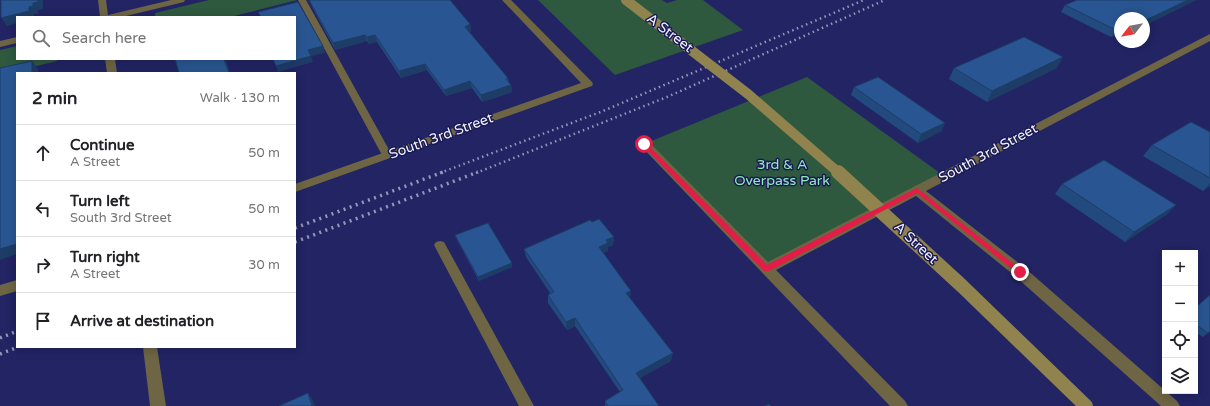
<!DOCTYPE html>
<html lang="en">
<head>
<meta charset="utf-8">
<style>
	:root { --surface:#fff; --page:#f2f2f2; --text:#202124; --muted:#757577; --line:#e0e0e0 }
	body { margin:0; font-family:"Varela Round",sans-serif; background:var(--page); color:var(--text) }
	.controls { position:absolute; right:12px; bottom:12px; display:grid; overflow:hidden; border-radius:0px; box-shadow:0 2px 10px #0003 }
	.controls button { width:36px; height:36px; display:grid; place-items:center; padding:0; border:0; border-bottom:1px solid var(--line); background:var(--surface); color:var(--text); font:20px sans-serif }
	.compass { position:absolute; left:1114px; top:12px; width:36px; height:36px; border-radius:50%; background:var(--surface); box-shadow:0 2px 10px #0003; rotate:239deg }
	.stop { position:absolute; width:12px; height:12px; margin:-9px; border:3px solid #e11d48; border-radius:50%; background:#fff }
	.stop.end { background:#e11d48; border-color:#fff; box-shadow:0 1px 4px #0008 }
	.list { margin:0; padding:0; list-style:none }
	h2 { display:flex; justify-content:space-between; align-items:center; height:52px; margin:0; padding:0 16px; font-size:17px }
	h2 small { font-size:13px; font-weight:400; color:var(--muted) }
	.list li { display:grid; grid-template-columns:26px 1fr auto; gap:12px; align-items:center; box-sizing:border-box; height:56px; padding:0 16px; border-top:1px solid var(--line) }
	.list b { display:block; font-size:15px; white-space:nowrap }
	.list p { margin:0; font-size:13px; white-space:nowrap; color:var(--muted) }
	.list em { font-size:13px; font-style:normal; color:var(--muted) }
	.icon { flex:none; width:22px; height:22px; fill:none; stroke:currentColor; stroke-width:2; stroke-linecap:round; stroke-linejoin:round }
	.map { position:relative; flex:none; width:1210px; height:406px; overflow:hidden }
	.search { position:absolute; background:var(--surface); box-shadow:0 2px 10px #0003; left:16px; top:16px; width:280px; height:44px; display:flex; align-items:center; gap:10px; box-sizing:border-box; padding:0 14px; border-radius:0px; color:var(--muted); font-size:15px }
	.panel { position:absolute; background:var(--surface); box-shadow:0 2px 10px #0003; left:16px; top:72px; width:280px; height:276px; border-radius:0px }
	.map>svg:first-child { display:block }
	.green { fill:#2e593f }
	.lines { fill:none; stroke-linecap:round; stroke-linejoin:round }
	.lane { fill:#6d6544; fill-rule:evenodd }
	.street { fill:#6d6544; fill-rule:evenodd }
	.rail-far1 { stroke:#9597b8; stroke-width:2.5; stroke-dasharray:1.5 3.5; stroke-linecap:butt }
	.rail { stroke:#9597b8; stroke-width:3.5; stroke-dasharray:2 4.5; stroke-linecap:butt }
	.secondary-bridge-far1 { stroke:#90834d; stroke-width:10 }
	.secondary-bridge { stroke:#90834d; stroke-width:14 }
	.wall { fill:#234a7e }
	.shaded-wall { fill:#1d3c66 }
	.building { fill:#295692; stroke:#1d3c66 }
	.route { fill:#e11d48 }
	.labels { text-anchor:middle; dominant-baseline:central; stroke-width:3; stroke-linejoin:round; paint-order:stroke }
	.street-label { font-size:14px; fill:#f2f4fc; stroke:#1a1958 }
	.park-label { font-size:14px; fill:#91ebb4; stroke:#1a1958 }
</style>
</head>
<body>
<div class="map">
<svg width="1210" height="406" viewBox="0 0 1210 406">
	<rect width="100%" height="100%" fill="#222464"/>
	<path class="green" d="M209 0H297L230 17H155V13Z
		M538 0H662L667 3 677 0H703L743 30 615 75Z
		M17 46V59H57V61L0 75V50Z
		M807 77 944 176 766 269 644 144Z"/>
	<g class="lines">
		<path class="lane" d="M298 0H306L392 155 391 157 387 158 382 155Z
			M440 241 444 242 534 406H519L434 245 436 242Z"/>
		<path class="street" d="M98 0H106L108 15 171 0H185L184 2 122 17H100Z
			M502 0H511L592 82 593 84 592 86 295 192V184L581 83Z
			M1210 34V41L926 191 1025 268 1177 401 1180 406H1161L1015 276 916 196 776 270 905 401 908 406H890L639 144 640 141H648L768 262Z
			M17 37V43L0 47V41Z
			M105 59H115L117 73H107Z
			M17 280V291L0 296V285Z
			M143 347H157L166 406H150Z"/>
		<path class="rail-far1" d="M440 173 603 111 864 0
			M476 173 667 97 885 0"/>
		<path class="rail" d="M295 228 443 172
			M295 242 478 172
			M0 338 17 331
			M0 354 18 347"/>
		<path class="secondary-bridge-far1" d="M626 0 748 94 839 173"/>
		<path class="secondary-bridge" d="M838 172 962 286 1086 406"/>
	</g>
	<path class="wall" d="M309 0 470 24 471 31 469 32 508 78 509 82 511 85 512 92 482 102 472 88 446 96 427 70 401 78 377 42 369 44 367 41 335 50 311 5Z
		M1065 5 1120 18V38L1119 39 1114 36 1111 37 1061 12Z
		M954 68H1057L987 102 949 79Z
		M854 87 942 131 918 143 851 95Z
		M1210 132V186L1203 191 1143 156 1152 145Z
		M1062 184 1176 205 1166 215 1125 242 1055 194Z
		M592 222 614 237 613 245 608 247V251L603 253 630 298 671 361 640 378 659 406H605V401L620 392 575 326 567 330 548 303V295L550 293 526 257 524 249Z
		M455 235 512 267 479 281 457 240Z
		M1195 308 1208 333 1203 337 1195 332Z"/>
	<path class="shaded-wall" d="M38 0H43V9L38 10V14H34V17H17V23L7 26 1 18 29 7 33 3Z
		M1188 0H1197L1144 26V21Z
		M470 24 471 31 466 33 465 27Z
		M1118 29 1114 36 1111 37 1116 30Z
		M365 35 367 41 335 50 333 43Z
		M375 35 377 42 369 44 367 37Z
		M323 46 325 53 311 56 313 62 278 72 276 66 308 50Z
		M1063 57 1057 68 987 102 992 91Z
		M224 59H226L230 73H229Z
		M32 61 38 69V73H32Z
		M425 64 427 70 401 78 399 71Z
		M470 81 472 88 446 96 444 90Z
		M511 85 512 92 482 102 481 95Z
		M945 123 942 131 918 143 921 134Z
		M1210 183V186L1203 191Z
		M1176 205 1166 215 1125 242 1134 232Z
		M614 237 613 245 608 247V251L599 255V247L606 240Z
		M17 244V254L0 260V249Z
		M512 263V267L479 281 478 277Z
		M631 291 630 299 626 293Z
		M575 318V326L567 330 566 322Z
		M673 353 671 361 636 380V373Z
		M308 393 313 400 315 406H312Z"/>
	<path class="building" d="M1 0H38V2L33 3V6L29 7V11L1 18Z
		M309 0H450L470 24 465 27 508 78 506 79 511 85 481 95 470 81 444 90 425 64 399 71 375 35 367 37 365 35 333 43Z
		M1077 0H1188L1144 21V18H1120V30L1118 29 1116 30 1065 5Z
		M298 2 323 46 308 50 311 56 276 66 273 59H295V17H261L258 12Z
		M1024 37 1063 57 992 91 954 68Z
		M175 59H224L229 73H179Z
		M32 61V73H17V244L0 249V68Z
		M878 77 945 123 921 134 854 87Z
		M1191 122 1210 132V178L1152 145Z
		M1104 160 1176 205 1134 232 1062 184Z
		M599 219 614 237 606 240 608 243 599 247 631 291 626 293 673 353 636 373 659 406H608L605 401 623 390 575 318 566 322 548 295 554 292 524 249 590 220 592 222Z
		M488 223 512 263 478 277 455 235Z
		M1210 295V331L1208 333 1195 324V308Z
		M308 393 312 406H279Z
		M769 404 771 406H765Z"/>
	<path class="route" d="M642 143H646L767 265 917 188 1024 272 1023 274H1018L917 193 769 271H764L642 145Z"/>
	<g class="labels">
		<g class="street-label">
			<text transform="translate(670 33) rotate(37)">A Street</text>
			<text transform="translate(441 136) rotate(-20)">South 3rd Street</text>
			<text transform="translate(988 153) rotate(-28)">South 3rd Street</text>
			<text transform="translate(916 243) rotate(43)">A Street</text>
		</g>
		<g class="park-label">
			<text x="782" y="164">3rd &amp; A<tspan x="782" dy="16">Overpass Park</tspan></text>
		</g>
	</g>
</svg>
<div class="controls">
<button>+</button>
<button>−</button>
<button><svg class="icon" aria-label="locate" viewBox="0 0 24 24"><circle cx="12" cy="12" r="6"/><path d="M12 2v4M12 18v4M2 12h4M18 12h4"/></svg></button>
<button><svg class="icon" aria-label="layers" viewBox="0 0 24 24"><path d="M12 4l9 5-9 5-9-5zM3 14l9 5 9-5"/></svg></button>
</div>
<svg class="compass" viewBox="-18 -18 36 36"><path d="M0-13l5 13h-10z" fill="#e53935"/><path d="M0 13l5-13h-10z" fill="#757577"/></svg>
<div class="stop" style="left:644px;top:144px"></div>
<div class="stop end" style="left:1020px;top:272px"></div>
<div class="search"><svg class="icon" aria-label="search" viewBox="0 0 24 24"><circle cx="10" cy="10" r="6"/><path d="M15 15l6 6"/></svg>Search here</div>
<section class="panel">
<h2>2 min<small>Walk · 130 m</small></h2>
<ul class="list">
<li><svg class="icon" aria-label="ahead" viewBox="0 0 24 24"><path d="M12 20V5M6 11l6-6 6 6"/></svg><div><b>Continue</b><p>A Street</p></div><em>50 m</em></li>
<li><svg class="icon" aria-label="left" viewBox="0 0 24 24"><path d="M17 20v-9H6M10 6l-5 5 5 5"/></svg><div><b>Turn left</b><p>South 3rd Street</p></div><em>50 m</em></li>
<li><svg class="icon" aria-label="right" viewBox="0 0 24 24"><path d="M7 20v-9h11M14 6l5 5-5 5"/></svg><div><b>Turn right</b><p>A Street</p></div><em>30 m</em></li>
<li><svg class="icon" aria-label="arrive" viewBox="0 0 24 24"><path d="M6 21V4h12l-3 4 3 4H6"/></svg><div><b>Arrive at destination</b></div></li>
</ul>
</section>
</div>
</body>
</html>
